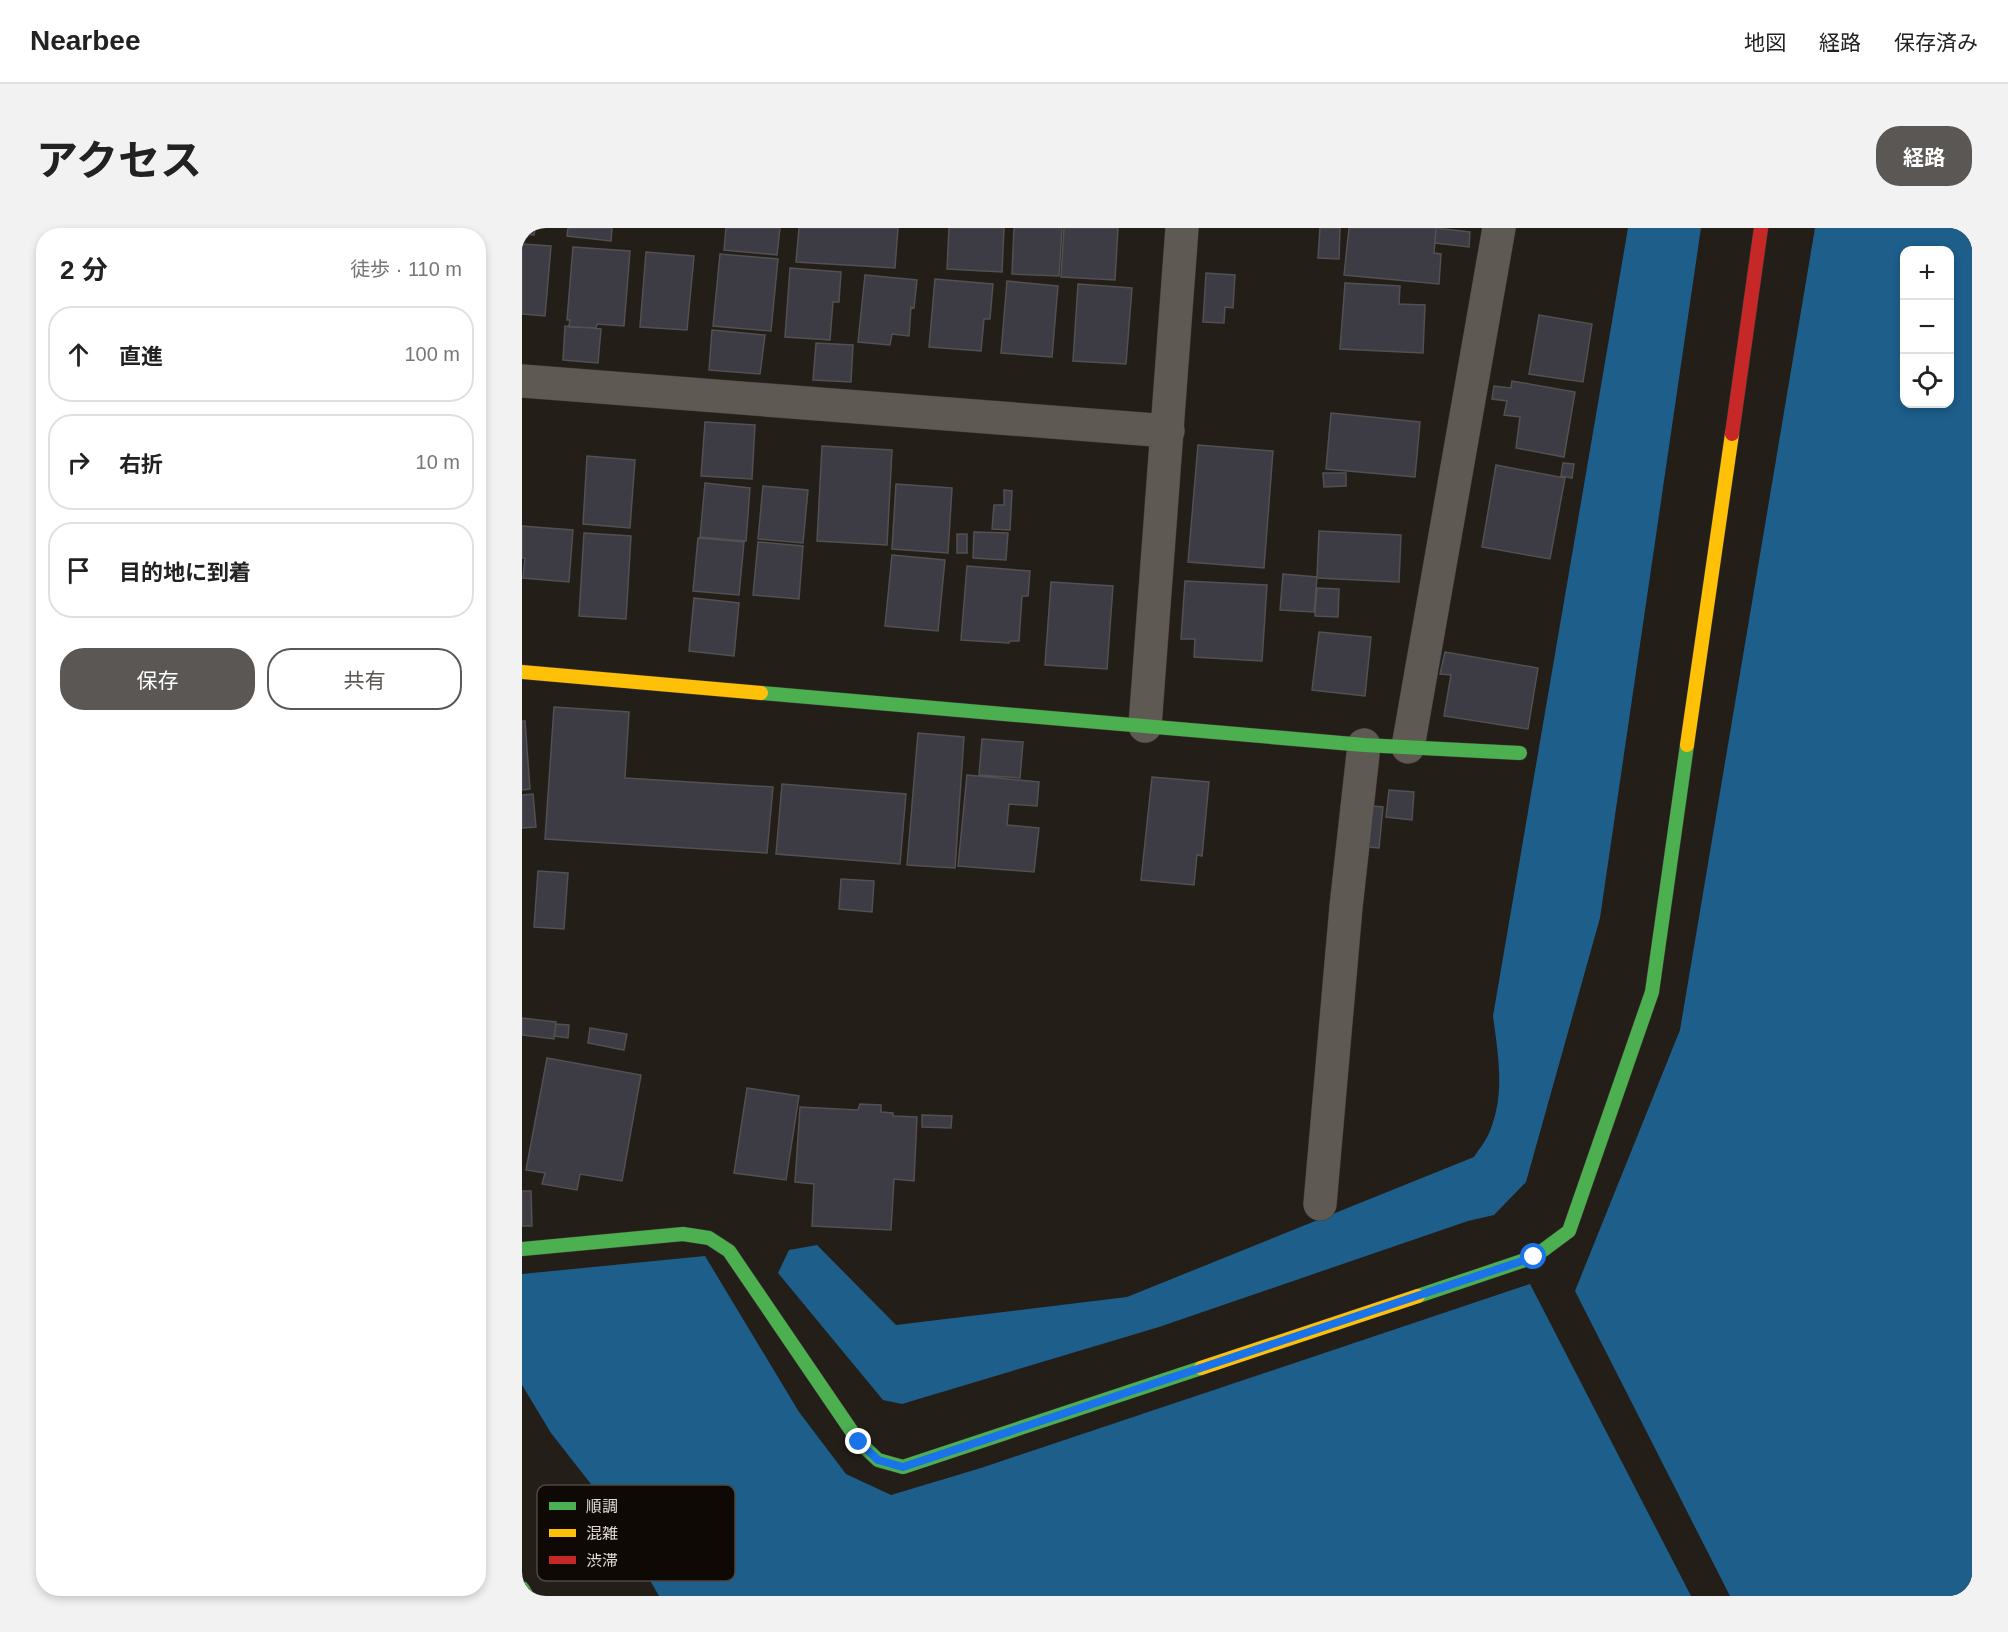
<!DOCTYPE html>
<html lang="ja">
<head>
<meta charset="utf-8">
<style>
	:root { --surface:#fff; --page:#f2f2f2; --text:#222; --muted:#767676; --line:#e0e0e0; --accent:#5b5754 }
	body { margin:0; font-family:Helvetica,"Noto Sans JP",sans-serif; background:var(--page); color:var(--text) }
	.controls { position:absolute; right:18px; top:18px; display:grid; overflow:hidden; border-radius:12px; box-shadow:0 3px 9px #0003 }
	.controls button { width:54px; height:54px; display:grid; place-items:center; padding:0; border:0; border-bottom:2px solid var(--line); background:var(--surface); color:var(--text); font:30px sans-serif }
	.stop { position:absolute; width:18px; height:18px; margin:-14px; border:4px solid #1a73e8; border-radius:50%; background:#fff }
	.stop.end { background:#1a73e8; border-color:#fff; box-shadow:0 2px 6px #0008 }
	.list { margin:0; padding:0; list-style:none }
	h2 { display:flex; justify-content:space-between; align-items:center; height:78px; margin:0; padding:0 24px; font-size:26px }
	h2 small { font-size:20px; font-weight:400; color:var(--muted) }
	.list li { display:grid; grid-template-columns:39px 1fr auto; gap:18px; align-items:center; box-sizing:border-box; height:96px; margin:0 12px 12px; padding:0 12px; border:2px solid var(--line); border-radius:24px }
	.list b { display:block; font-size:22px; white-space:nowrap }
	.list em { font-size:20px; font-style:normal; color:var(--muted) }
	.actions { display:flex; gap:12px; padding:18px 24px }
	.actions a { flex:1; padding:14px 0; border:2px solid var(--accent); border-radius:24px; text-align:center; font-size:21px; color:var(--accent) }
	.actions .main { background:var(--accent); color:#fff }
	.icon { flex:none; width:33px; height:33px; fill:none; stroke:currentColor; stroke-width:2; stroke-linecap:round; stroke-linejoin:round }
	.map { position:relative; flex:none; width:1450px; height:1368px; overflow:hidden; border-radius:24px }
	header { display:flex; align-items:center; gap:36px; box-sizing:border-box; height:84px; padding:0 30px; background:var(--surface); border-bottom:2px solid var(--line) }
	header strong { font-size:28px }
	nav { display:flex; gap:33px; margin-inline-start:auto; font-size:21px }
	.intro { display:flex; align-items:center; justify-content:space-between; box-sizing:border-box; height:144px; padding:0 36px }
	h1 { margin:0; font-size:42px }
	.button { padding:15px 27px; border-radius:24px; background:var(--accent); color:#fff; font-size:21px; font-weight:700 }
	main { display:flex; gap:36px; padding:0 36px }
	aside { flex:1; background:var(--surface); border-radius:24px; box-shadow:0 3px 9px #0003 }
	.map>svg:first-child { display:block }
	.water { fill:#1d5e8b; fill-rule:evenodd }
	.building { fill:#3d3b44; stroke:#525051; stroke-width:1.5 }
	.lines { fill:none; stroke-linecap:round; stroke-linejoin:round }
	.street-casing { stroke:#403a36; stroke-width:34 }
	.fast-casing { stroke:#403a36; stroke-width:15 }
	.slow-casing { stroke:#403a36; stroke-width:15 }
	.jam-casing { stroke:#403a36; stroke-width:15 }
	.street { stroke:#5f5954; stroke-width:33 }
	.fast { stroke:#4caf50; stroke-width:14 }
	.slow { stroke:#ffc107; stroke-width:14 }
	.jam { stroke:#c62828; stroke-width:14 }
	.route { stroke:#1a73e8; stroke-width:8 }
	.key { fill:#0e0905; stroke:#4e4742; stroke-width:1.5 }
	.key-label { font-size:16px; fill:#e2d9d2 }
</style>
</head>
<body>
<header>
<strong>Nearbee</strong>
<nav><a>地図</a><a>経路</a><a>保存済み</a></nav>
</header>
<div class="intro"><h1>アクセス</h1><a class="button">経路</a></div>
<main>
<aside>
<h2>2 分<small>徒歩 · 110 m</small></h2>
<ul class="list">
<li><svg class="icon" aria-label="ahead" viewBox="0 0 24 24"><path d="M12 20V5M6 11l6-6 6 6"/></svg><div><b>直進</b></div><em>100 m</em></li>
<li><svg class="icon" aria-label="right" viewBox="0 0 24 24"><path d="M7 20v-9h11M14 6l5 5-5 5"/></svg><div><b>右折</b></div><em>10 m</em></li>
<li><svg class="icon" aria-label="arrive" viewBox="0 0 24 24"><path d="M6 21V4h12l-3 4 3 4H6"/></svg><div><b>目的地に到着</b></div></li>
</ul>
<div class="actions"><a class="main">保存</a><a>共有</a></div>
</aside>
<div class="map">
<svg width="1450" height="1368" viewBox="0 0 1450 1368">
	<rect width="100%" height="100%" fill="#241e18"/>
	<path class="water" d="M1106 0H1179L1078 690 1004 954 972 987 946 993 637 1099 380 1176 361 1172 256 1045 267 1022 295 1017 374 1097 605 1069 952 929C958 920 966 910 969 900 983 864 976 826 971 788Z
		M1293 0H1450V1368H1208L1053 1063 1158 802ZM1382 22H1428V176H1382Z
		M183 1028 277 1184 324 1246 369 1267 459 1240 1008 1056 1169 1368H137L83 1274 29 1205 0 1157V1046Z"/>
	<path class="building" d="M0 0H13L12 7 0 6Z
		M46 0H90L89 13 45 8Z
		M204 0H258L255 27 202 22Z
		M277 0H376L373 40 274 34Z
		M427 0H482L480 44 425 41Z
		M492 0H540L537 48 490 46Z
		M542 0H596L593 52 539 49Z
		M798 0H818L817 31 796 30Z
		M827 0H914L912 25 919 26 917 56 822 47Z
		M914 0 948 4 947 19 913 15Z
		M0 16 29 18 23 88 0 86Z
		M51 19 108 23 102 98 75 96 74 100 47 99 48 92H45Z
		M124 24 172 28 165 102 118 99Z
		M198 26 256 31 249 103 191 98Z
		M268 40 319 44 317 74H311L308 112 263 109Z
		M684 45 713 47 711 80 703 79 702 95 681 94Z
		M343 47 395 52 392 80 389 79 387 108 370 106 368 117 336 114Z
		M413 51 471 56 468 91H462L459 123 407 119Z
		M485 53 536 58 530 129 479 125Z
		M823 55 878 58 877 76 903 77 901 125 818 121Z
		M556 56 610 60 604 136 551 133Z
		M1017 87 1070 96 1061 154 1007 146Z
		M43 98 79 101 76 135 41 132Z
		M190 102 243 107 238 146 187 142Z
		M294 115 331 117 329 154 291 152Z
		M990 153 1053 164 1042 229 994 220 998 189 982 187 985 173 970 171 972 158 989 160Z
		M809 185 898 194 893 249 804 241Z
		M183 194 233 197 230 251 179 248Z
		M676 217 751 223 742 340 666 334Z
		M300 218 370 222 365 317 295 313Z
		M65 228 113 232 108 300 61 296Z
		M1041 235 1052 236 1050 250 1039 248Z
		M974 237 1043 250 1028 331 960 319Z
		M801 245H824V258L802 259Z
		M183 255 228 260 224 313 178 309Z
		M374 256 430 260 426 325 370 321Z
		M241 258 286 262 281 315 236 311Z
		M482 262 490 263 488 302 470 301 472 277H482Z
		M0 298 51 302 47 354 1 350 3 330H0Z
		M797 303 879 307 877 354 795 350Z
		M452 304 486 305 484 332 451 330Z
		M62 305 109 308 104 391 57 388Z
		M435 306H445V325H435Z
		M176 310 222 314 217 367 171 363Z
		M236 314 281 318 277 371 231 367Z
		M370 327 423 332 416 403 363 398Z
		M445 338 508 343 506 368H500L497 413H488L487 415 439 412Z
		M761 346 795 349 792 384 758 382Z
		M663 353 745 357 740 433 672 429 673 411H659Z
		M529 354 591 358 585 441 523 437Z
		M795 360 817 361 816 389 793 388Z
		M172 370 217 375 212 428 167 423Z
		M797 404 849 409 843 468 790 462Z
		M923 424 1016 440 1006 501 922 488 929 447 918 446Z
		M32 479 107 484 103 550 251 559 245 625 23 611Z
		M0 493H3L8 561 0 562Z
		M396 505 442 509 433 640 385 637Z
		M460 511 501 514 498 550 457 547Z
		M445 547 517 554 515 578 487 576 485 597 517 600 512 644 436 638Z
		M630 549 687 554 680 628 675 627 672 657 619 652Z
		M260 556 384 566 378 636 254 626Z
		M867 562 892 564 890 592 864 589Z
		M11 566 14 599 0 600V567Z
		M851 578 861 579 857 620 846 619Z
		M16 643 46 645 42 701 12 699Z
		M319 651 352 653 350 684 317 681Z
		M0 790 34 794 32 811 0 807Z
		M34 796 47 797 46 810 32 808Z
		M68 800 105 806 102 822 66 815Z
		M25 830 119 847 100 953 58 946 55 962 20 956 23 945 4 942Z
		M225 860 277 868 264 952 212 945Z
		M338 876 359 877V884L371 885V888L395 889 392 953 372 951 369 1002 290 998 292 956 273 954 278 879 336 882Z
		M400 887 430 888 429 900 400 899Z
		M0 963H9L10 998H0Z"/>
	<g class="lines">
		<defs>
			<path id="street" d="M0 153 646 203
				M623 498 660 0
				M886 519 977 0
				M798 976 824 679 842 517"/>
			<path id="fast" d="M239 465 842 517 998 525
				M0 1021 161 1006 187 1010 207 1023 337 1214 356 1232 381 1239 679 1140
				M896 1068 1012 1029 1047 1003 1130 764 1165 517
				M0 1360 5 1368"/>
			<path id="slow" d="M0 444 239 465
				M1165 517 1210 206
				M679 1140 896 1068"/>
			<path id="jam" d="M1210 206 1239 0"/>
		</defs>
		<use href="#street" class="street-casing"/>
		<use href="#fast" class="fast-casing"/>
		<use href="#slow" class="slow-casing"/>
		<use href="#jam" class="jam-casing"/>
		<use href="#street" class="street"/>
		<use href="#fast" class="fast"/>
		<use href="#slow" class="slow"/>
		<use href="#jam" class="jam"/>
	</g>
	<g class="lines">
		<path class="route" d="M337 1214 356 1232 381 1239 1012 1029"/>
	</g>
	<rect x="15" y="1257" width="198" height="96" rx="9" class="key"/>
	<rect x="27" y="1274" width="27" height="8" fill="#4caf50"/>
	<rect x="27" y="1301" width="27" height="8" fill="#ffc107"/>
	<rect x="27" y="1328" width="27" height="8" fill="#c62828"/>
	<g class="key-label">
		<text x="64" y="1284">順調</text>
		<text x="64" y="1311">混雑</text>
		<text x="64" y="1338">渋滞</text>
	</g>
</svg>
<div class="controls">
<button>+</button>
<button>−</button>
<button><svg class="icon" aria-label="locate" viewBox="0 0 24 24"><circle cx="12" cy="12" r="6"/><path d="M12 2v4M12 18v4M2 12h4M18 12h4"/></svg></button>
</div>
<div class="stop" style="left:1012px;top:1029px"></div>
<div class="stop end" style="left:337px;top:1214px"></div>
</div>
</main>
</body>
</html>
